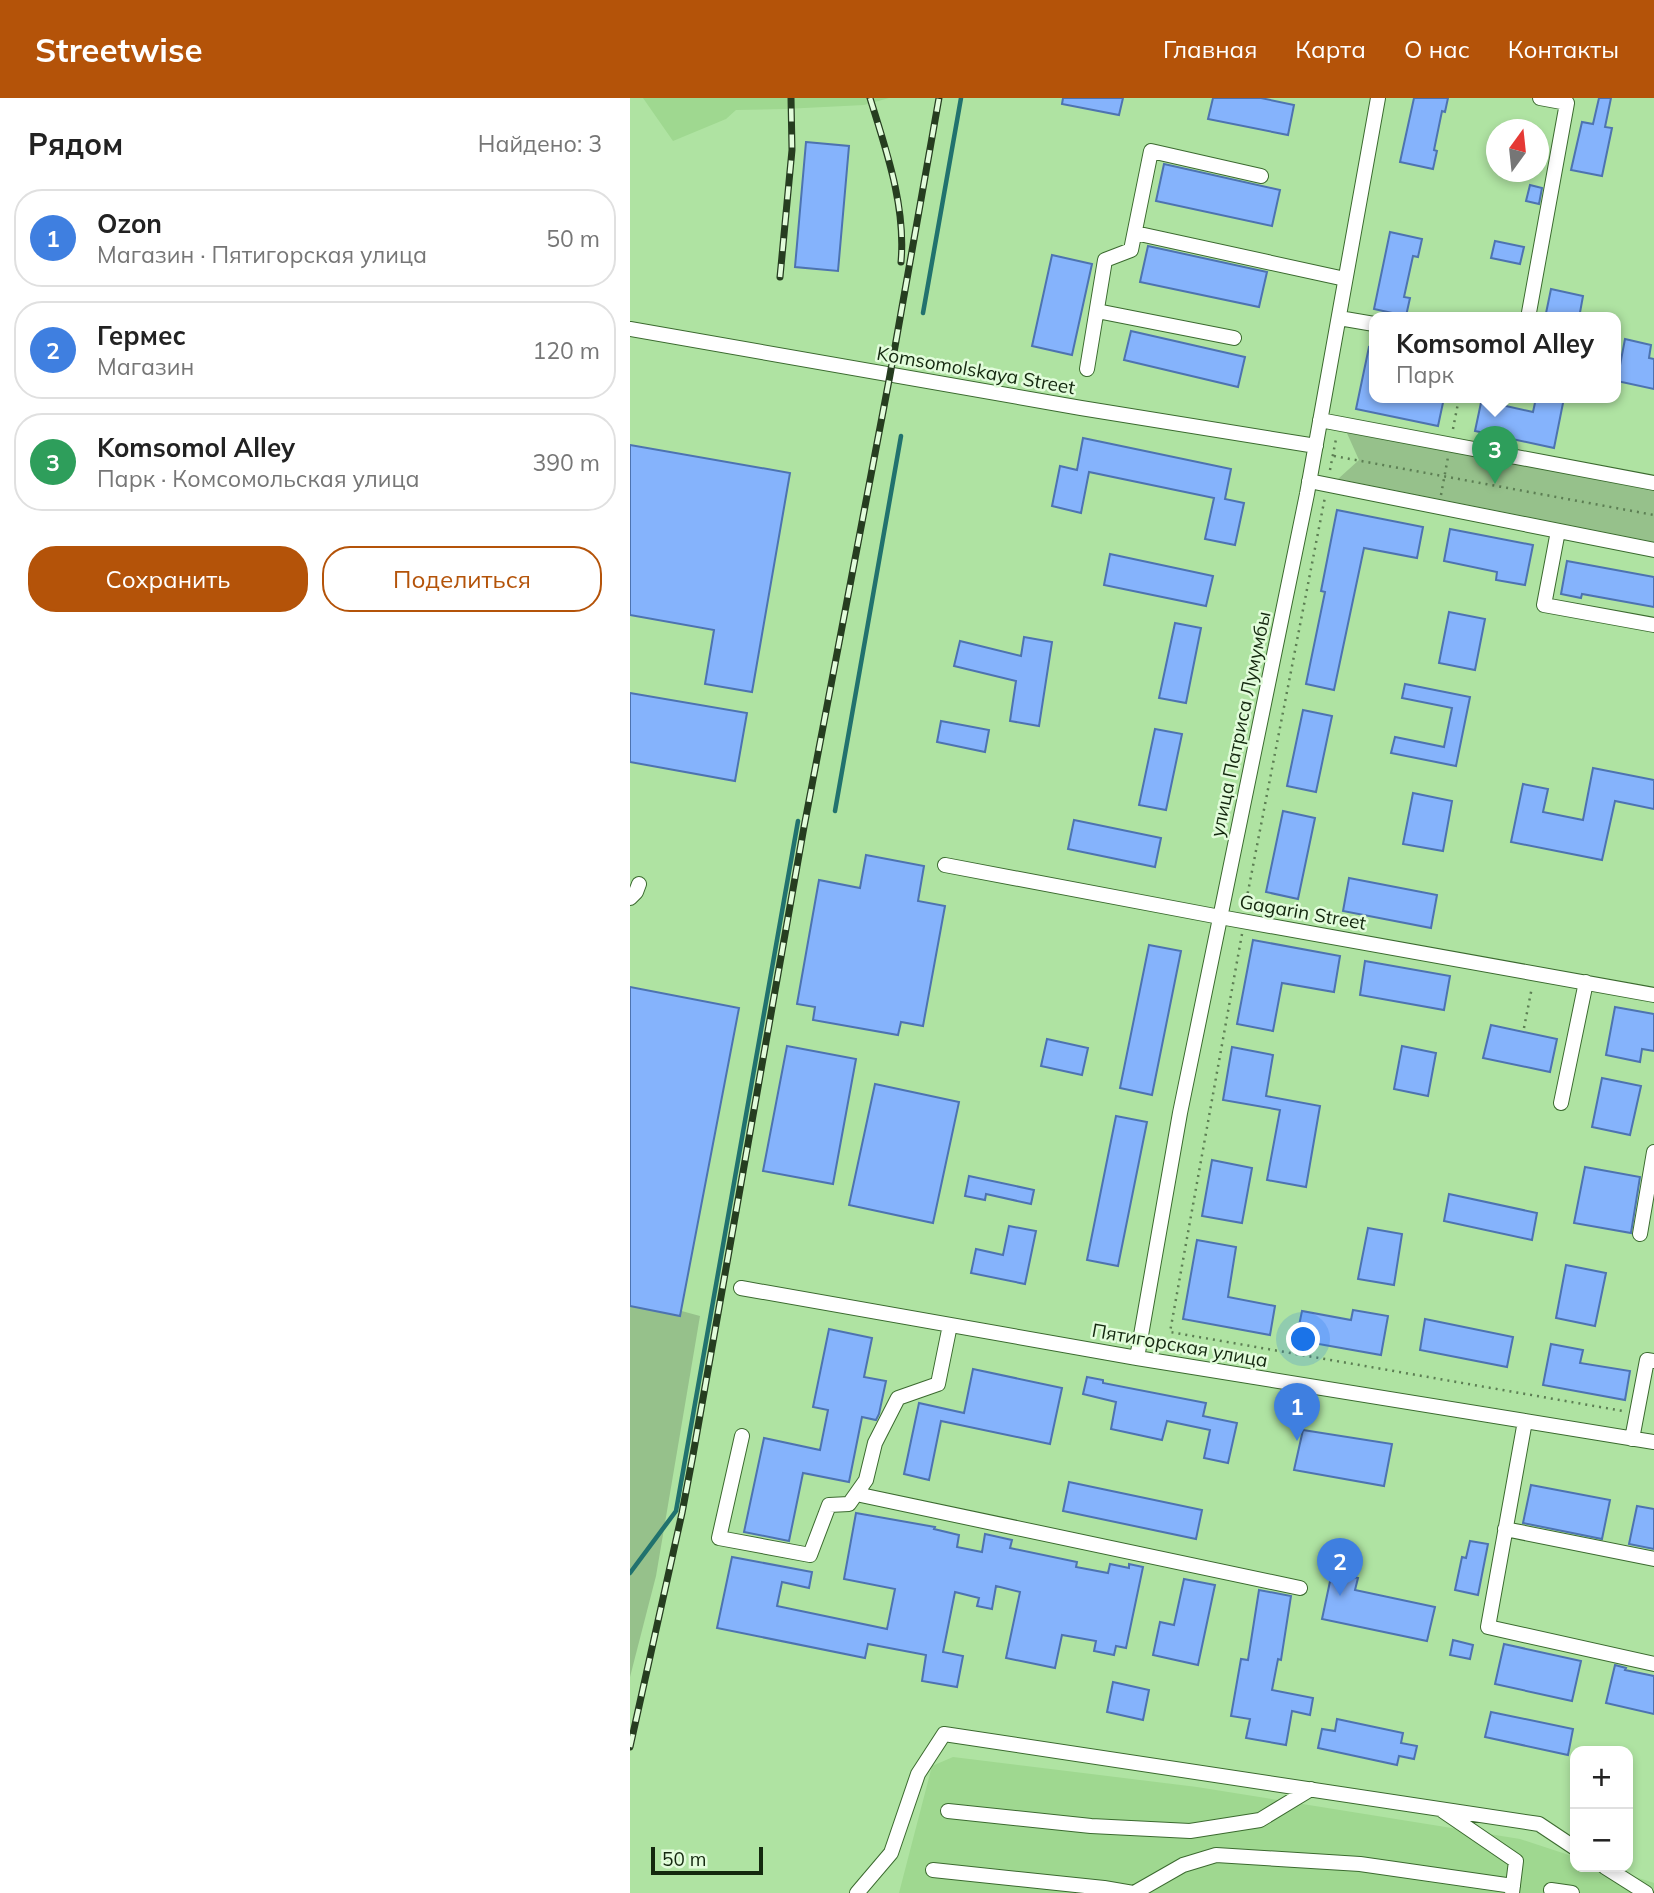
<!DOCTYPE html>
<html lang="ru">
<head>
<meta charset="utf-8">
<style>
	:root { --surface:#fff; --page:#f2f2f2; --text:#222; --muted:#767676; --line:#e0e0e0; --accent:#b45309 }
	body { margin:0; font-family:Mulish,sans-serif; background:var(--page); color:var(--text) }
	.controls { position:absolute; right:21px; bottom:21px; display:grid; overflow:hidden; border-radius:14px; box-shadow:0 4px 10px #0003 }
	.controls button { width:63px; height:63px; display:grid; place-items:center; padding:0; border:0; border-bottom:2px solid var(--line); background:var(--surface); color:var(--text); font:35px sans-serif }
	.compass { position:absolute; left:856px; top:21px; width:63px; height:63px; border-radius:50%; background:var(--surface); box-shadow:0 4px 10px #0003; rotate:15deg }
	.scale { position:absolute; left:21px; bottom:18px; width:112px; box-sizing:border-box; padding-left:7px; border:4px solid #14280f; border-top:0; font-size:19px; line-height:24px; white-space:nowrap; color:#14280f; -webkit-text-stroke:5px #e2fcdb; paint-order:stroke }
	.you { position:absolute; left:674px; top:1242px; width:24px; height:24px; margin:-18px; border:5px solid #fff; border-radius:50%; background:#1a73e8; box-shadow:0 0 0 10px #1a73e833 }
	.badge { display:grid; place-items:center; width:46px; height:46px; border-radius:50%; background:var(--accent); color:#fff; font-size:23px; font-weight:700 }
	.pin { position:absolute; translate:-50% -58px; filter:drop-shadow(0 2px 4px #0008) }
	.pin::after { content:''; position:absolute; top:37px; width:24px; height:21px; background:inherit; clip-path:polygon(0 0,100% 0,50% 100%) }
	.popup { position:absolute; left:739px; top:214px; width:252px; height:91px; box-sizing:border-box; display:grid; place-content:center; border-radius:14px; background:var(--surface); filter:drop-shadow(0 2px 5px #0005); font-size:23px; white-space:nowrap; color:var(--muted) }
	.popup b { font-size:26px; color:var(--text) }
	.popup::after { content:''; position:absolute; left:50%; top:100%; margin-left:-14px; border:14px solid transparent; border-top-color:var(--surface) }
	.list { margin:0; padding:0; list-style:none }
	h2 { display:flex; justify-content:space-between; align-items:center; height:91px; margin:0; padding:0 28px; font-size:30px }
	h2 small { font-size:23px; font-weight:400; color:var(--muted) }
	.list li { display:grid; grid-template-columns:46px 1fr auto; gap:21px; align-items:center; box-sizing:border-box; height:98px; margin:0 14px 14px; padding:0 14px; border:2px solid var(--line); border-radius:28px }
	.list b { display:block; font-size:26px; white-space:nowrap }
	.list p { margin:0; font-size:23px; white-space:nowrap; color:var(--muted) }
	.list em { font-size:23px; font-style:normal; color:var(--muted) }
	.actions { display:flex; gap:14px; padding:21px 28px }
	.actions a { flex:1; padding:16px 0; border:2px solid var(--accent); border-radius:28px; text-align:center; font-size:24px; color:var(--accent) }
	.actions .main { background:var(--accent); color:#fff }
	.map { position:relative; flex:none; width:1024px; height:1795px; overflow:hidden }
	header { display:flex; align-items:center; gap:42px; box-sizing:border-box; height:98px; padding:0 35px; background:var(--accent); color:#fff }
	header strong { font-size:33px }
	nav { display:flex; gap:38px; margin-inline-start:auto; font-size:24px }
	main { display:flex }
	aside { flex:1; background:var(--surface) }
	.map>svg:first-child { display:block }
	.built { fill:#9fd890 }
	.green { fill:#96c18b }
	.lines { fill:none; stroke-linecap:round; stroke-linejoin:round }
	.stream { stroke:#21726e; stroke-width:4.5 }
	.building { fill:#85b3fc; stroke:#4d73b0; stroke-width:2 }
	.minor-casing { stroke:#3b6a2f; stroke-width:16 }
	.path { stroke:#5c7e53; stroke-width:2.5; stroke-dasharray:2 5; stroke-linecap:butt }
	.minor { stroke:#fff; stroke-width:14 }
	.rail-casing { stroke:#263d20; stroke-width:7 }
	.rail { stroke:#e2fcdb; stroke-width:4.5; stroke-dasharray:13; stroke-linecap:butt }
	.labels { text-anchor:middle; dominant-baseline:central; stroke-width:5; stroke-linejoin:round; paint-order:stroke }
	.street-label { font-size:19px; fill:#14280f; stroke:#e2fcdb }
</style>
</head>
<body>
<header>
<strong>Streetwise</strong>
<nav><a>Главная</a><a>Карта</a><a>О нас</a><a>Контакты</a></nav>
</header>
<main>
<aside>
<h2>Рядом<small>Найдено: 3</small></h2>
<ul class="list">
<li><span class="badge" style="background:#3f7fe0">1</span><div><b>Ozon</b><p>Магазин · Пятигорская улица</p></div><em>50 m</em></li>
<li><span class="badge" style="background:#3f7fe0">2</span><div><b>Гермес</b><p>Магазин</p></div><em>120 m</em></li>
<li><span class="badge" style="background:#2e9e5b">3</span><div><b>Komsomol Alley</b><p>Парк · Комсомольская улица</p></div><em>390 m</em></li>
</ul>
<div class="actions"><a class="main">Сохранить</a><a>Поделиться</a></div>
</aside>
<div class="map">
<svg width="1024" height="1795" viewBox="0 0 1024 1795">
	<rect width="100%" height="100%" fill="#afe3a2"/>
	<path class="built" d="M13 0H259L234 7 154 11 106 12 96 21 43 43Z
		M323 1659 567 1689 890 1741 945 1759V1769H975L1024 1785V1795H269L302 1668Z"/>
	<path class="green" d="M716 333 1024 391V444L708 381 729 362Z
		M0 1199 70 1218 26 1478 0 1579Z"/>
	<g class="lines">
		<path class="stream" d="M293 215 331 0
			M205 713 271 338
			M0 1475 46 1413 168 723"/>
	</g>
	<path class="building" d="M433 0H493L489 17 432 6Z
		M583 0H631L664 7 658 37 578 21Z
		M784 0H818L815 14 812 13 804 52 807 53 803 71 770 64Z
		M969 0H981L975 29 982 30 972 78 941 72 952 24 963 26Z
		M176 44 219 48 208 173 165 169Z
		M534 66 650 92 642 128 526 103Z
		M900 87 912 90 909 106 896 103Z
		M760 134 792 141 788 159 783 158 774 199 780 200 776 218 744 211Z
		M865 143 894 149 890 166 861 160Z
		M518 148 637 174 629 209 510 184Z
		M422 157 462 166 442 257 402 248Z
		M921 191 953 198 949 220H915Z
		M501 233 615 259 608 289 494 262Z
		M995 241 1021 247 1019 260 1024 261V291L987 283Z
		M739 249 744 250V300H814L808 328 726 311Z
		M852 300 868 303 867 306 903 314 906 300H934L924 350 845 333Z
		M453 340 601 371 595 401 614 405 605 447 575 441 584 400 459 374 451 415 422 408 430 368 447 372Z
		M0 347 160 375 122 594 75 586 84 532 0 517Z
		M707 412 793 429 787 460 734 450 704 592 676 586 695 494 691 493Z
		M820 431 903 447 895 487 866 482 867 474 814 463Z
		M480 456 583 478 576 508 474 487Z
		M937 463 1024 479V509L952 496 951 500 931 496Z
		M819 514 855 521 845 572 809 565Z
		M545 525 571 530 556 605 529 600Z
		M394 539 422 544 409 628 380 623 386 583 324 568 330 543 391 558Z
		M775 586 840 599 826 668 761 655 765 639 814 649 822 610 772 600Z
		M0 595 117 615 105 683 0 664Z
		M673 612 702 618 686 694 657 688Z
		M311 623 359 632 355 654 307 644Z
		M525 631 552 636 536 712 509 707Z
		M963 670 1024 682V711L985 703 972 762 881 744 893 686 918 691 913 714 953 722Z
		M783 695 822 703 813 753 773 746Z
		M653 713 685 720 668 801 636 794Z
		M444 722 531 740 525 769 438 751Z
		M236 757 294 768 288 803 315 808 293 928 271 924 268 937 183 922 185 909 167 906 189 782 230 790Z
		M719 780 807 797 801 830 713 813Z
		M623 842 710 858 704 894 652 885 643 933 607 926Z
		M519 847 551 853 522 997 490 990Z
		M735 863 820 878 814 912 730 897Z
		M0 889 109 910 50 1218 0 1208Z
		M985 909 1024 916V953L1012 951 1010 964 976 957Z
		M861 927 927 941 920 974 853 960Z
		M417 941 458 950 452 977 411 968Z
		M157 948 226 961 203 1086 133 1073Z
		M772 948 806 955 798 998 764 991Z
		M602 949 643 957 636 998 690 1008 676 1089 637 1082 650 1012 593 1002Z
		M972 980 1011 988 1000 1037 962 1029Z
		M245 986 329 1004 303 1125 219 1107Z
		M486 1018 517 1024 488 1168 457 1162Z
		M582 1062 622 1070 612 1125 572 1118Z
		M955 1069 1010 1079 1001 1135 944 1125Z
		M339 1078 404 1092 401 1106 356 1096 355 1102 335 1098Z
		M819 1096 907 1115 902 1142 814 1123Z
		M379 1128 406 1133 395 1186 341 1175 346 1151 373 1157Z
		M738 1130 772 1136 764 1187 728 1181Z
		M567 1142 606 1149 598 1199 645 1208 640 1237 553 1221Z
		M936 1167 976 1175 965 1228 926 1220Z
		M723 1212 758 1218 751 1257 666 1242 672 1213 721 1222Z
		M795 1221 883 1239 877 1269 790 1252Z
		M199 1231 242 1240 234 1279 256 1283 249 1316 246 1322 232 1319 219 1384 173 1375 159 1443 114 1434 134 1340 190 1352 198 1312 183 1309Z
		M921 1246 953 1252 950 1265 1000 1273 995 1302 913 1287Z
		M343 1271 432 1290 420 1346 311 1323 299 1382 274 1376 289 1305 334 1315Z
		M457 1279 473 1282V1285L576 1305 573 1318 607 1325 598 1365 574 1360 580 1332 537 1323 532 1342 481 1331 486 1304 453 1296Z
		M673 1332 762 1346 754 1388 664 1372Z
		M439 1384 572 1412 566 1441 433 1413Z
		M901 1387 980 1402 972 1441 893 1425Z
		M1007 1408 1024 1411V1451L999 1446Z
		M226 1415 305 1429 304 1431 329 1437 327 1449 352 1454 355 1436 382 1442 380 1450 447 1464 446 1469 478 1475 480 1466 499 1470V1466L513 1469 496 1550 486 1548 484 1557 464 1553 466 1543 432 1537 425 1570 376 1560 390 1494 366 1488 362 1511 347 1508 349 1500 325 1494 313 1554 333 1558 327 1589 292 1583 296 1557 238 1546 235 1560 87 1530 102 1459 182 1474 179 1490 152 1484 147 1508 257 1531 265 1491 214 1481Z
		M840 1443 858 1446 848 1497 825 1492 832 1459 836 1460Z
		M702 1474 728 1480 725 1492 805 1509 797 1543 692 1521Z
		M554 1481 585 1487 568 1567 523 1557 530 1524 544 1527Z
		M629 1492 661 1498 651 1562 648 1561 642 1592 683 1600 680 1617 662 1613 656 1647 616 1640 620 1621 601 1618 611 1561 618 1562Z
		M823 1542 843 1547 840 1561 820 1557Z
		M874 1546 951 1563 942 1603 865 1586Z
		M985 1567 996 1570 995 1572 1024 1578V1616L976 1605Z
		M483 1584 519 1592 513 1622 477 1614Z
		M861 1614 943 1631 938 1657 855 1639Z
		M707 1621 773 1635 771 1645 787 1648 784 1661 769 1658 767 1667 688 1650 692 1631 705 1633Z"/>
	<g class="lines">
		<defs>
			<path id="minor" d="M505 135 715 181
				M467 213 604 240
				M709 220 744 226
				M898 220 937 5 910 0
				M0 231 451 310 686 348
				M457 271 475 162 501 152 521 53 631 78
				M690 322 1024 385
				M679 383 1024 452
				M928 433 914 507 1024 527
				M315 767 590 819 1024 897
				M0 800 6 794 9 786
				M931 1005 956 884
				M1010 1136 1024 1054
				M111 1190 507 1260 1024 1344
				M507 1260 550 1015 677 396 748 0
				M895 1323 858 1529 1024 1566
				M112 1338 89 1440 180 1457 199 1407 219 1406 236 1382 245 1345 268 1300 308 1286 320 1227
				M1002 1341 1017 1262 1024 1263
				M226 1396 670 1490
				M875 1431 1024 1461
				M318 1713 461 1728 560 1733 630 1722 681 1691
				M813 1713 886 1763 882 1795
				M975 1769 1016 1795
				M303 1772 474 1790 503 1795
				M921 1792 942 1795
				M227 1795 261 1755 288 1676 314 1636 909 1726 945 1750
				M504 1795 553 1767 586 1757 730 1766 883 1788"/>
		</defs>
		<use href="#minor" class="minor-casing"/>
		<path class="path" d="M823 331 829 300
			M704 358 1024 417
			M700 372 706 341
			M811 397 818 359
			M615 809 695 399
			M612 836 540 1234 993 1313
			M894 930 902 889"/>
		<use href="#minor" class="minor"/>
		<defs>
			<path id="rail" d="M240 0C256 52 276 108 271 164
				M150 179 162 52 161 0
				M0 1649 52 1415 63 1357 174 729 260 277 309 0"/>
		</defs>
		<use href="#rail" class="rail-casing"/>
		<use href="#rail" class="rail"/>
	</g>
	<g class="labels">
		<g class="street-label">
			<text transform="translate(346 272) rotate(10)">Komsomolskaya Street</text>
			<text transform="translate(610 626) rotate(-78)">улица Патриса Лумумбы</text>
			<text transform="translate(673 814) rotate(10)">Gagarin Street</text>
			<text transform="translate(550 1247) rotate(10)">Пятигорская улица</text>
		</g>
	</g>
</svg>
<div class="controls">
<button>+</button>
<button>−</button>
</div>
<svg class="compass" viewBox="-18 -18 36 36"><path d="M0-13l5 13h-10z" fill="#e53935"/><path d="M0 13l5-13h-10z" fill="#767676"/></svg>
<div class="scale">50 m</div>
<div class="you"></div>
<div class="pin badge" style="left:667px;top:1343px;background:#3f7fe0">1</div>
<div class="pin badge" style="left:710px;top:1498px;background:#3f7fe0">2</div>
<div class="pin badge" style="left:865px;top:386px;background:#2e9e5b">3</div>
<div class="popup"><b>Komsomol Alley</b>Парк</div>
</div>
</main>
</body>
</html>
